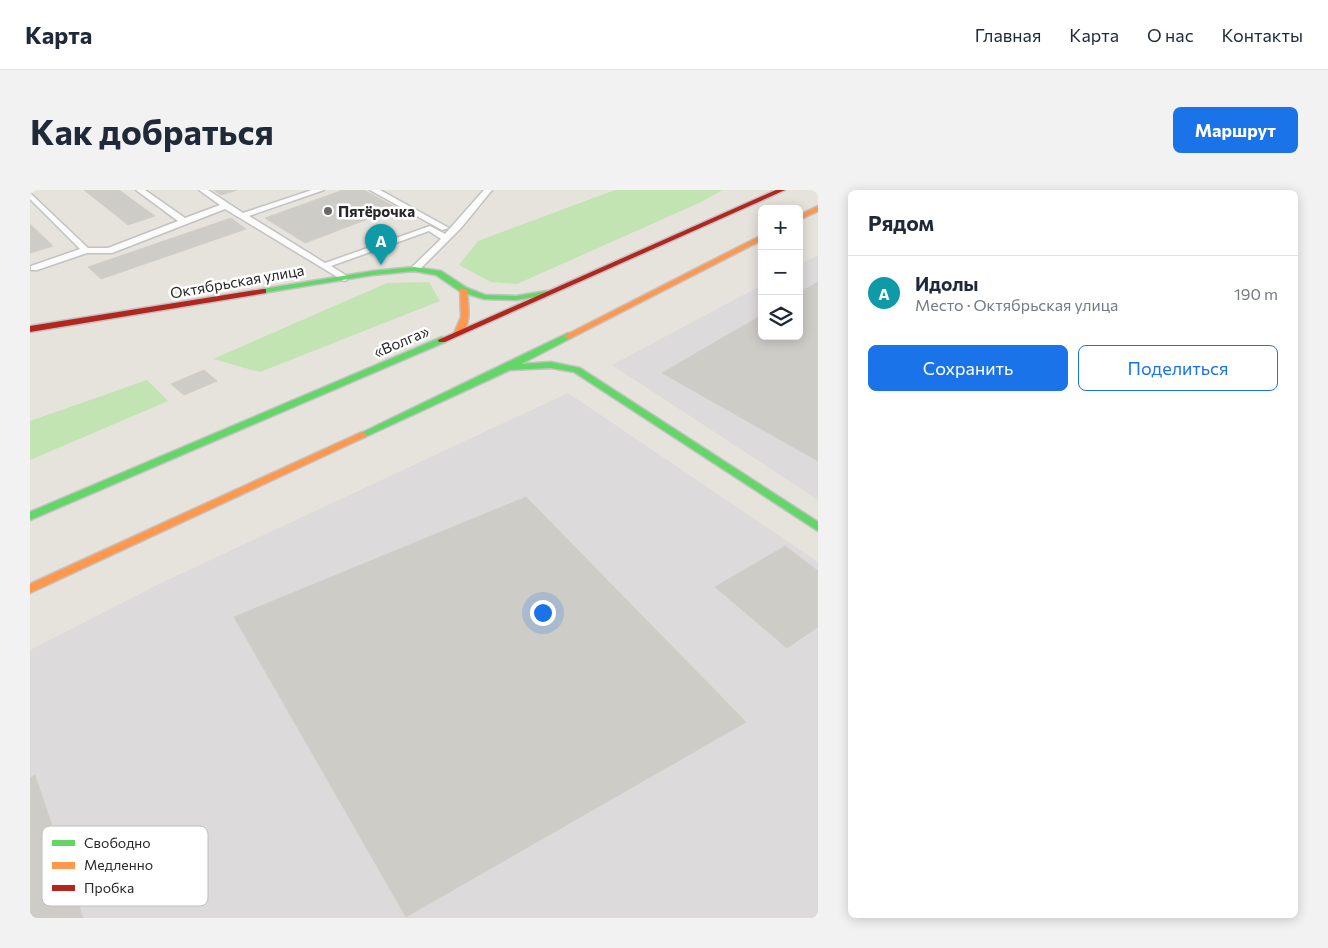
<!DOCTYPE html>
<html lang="ru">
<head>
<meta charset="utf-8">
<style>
	:root { --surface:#fff; --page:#f2f2f3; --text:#1f2937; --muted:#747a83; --line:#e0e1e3; --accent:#1a73e8 }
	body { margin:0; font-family:Commissioner,sans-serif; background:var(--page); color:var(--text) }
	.controls { position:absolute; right:15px; top:15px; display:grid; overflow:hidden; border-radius:8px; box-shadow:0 2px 12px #0003 }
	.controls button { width:45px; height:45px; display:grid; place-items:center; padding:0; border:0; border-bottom:1px solid var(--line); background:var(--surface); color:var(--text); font:25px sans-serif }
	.you { position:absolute; left:512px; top:422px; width:18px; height:18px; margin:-12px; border:4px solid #fff; border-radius:50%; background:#1a73e8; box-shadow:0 0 0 8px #1a73e833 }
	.badge { display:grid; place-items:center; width:32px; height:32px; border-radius:50%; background:var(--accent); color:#fff; font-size:16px; font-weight:700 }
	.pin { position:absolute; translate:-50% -41px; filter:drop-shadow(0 1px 2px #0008) }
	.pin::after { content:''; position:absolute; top:26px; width:18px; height:15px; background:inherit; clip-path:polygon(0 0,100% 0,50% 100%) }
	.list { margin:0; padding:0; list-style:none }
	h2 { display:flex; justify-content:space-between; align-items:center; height:65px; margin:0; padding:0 20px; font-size:21px }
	h2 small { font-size:16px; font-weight:400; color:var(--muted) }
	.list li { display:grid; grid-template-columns:32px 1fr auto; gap:15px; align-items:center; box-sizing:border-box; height:75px; padding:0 20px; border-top:1px solid var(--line) }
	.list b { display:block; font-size:19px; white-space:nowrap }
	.list p { margin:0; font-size:16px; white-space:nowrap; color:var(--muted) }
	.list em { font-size:16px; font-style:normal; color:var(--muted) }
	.actions { display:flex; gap:10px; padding:15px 20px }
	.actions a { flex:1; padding:11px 0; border:1px solid var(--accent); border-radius:8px; text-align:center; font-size:18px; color:var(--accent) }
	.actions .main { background:var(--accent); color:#fff }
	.icon { flex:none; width:28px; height:28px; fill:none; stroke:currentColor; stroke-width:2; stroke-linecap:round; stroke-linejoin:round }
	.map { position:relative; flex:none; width:788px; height:728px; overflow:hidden; border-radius:8px }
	header { display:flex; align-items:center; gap:30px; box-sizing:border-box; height:70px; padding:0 25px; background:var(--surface); border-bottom:1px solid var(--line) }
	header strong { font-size:24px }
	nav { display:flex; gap:28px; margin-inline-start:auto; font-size:18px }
	.intro { display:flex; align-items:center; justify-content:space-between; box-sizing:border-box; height:120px; padding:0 30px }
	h1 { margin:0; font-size:35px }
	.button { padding:12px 22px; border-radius:8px; background:var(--accent); color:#fff; font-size:18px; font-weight:700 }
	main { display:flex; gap:30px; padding:0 30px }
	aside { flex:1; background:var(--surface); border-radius:8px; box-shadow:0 2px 12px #0003 }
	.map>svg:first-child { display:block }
	.industrial { fill:#dcdadb }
	.green { fill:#c2e4b2 }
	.building { fill:#ceccc7; stroke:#d1cec8 }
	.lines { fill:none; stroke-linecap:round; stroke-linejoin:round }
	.lane-casing { stroke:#c3c2c2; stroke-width:3 }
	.fast-casing { stroke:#c3c2c2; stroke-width:3 }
	.slow-casing { stroke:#c3c2c2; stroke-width:3 }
	.jam-casing { stroke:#c3c2c2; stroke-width:3 }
	.lane { fill:#fbfbfa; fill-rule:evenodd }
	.fast { fill:#63d668; fill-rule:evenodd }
	.slow { fill:#ff974d; fill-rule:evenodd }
	.jam { fill:#b3261e; fill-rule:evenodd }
	.poi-dot { fill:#6a6966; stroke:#fff; stroke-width:2 }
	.labels { text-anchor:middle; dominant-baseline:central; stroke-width:5; stroke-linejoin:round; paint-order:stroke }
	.far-poi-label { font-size:15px; font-weight:bold; fill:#272727; stroke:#fff; text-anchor:start }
	.far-street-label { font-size:15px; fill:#272727; stroke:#fff }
	.key { fill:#fff; stroke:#bebebe; stroke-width:1 }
	.key-label { font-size:14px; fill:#272727 }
</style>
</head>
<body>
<header>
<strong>Карта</strong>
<nav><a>Главная</a><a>Карта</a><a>О нас</a><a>Контакты</a></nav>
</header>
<div class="intro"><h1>Как добраться</h1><a class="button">Маршрут</a></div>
<main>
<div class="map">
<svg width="788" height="728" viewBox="0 0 788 728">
	<rect width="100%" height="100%" fill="#e6e3dc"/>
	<path class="industrial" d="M788 65V310L582 175 732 95V146H769V75Z
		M538 203 788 372V728H0V460L131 393Z"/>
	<path class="green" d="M585 0H693L669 13 487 94 461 92 429 75 448 51Z
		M399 92 410 111 230 182 183 169 357 93Z
		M117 190 138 211 0 270V231Z"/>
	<path class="building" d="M54 0H89L125 26 98 35Z
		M184 0H207L191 5Z
		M313 0H334L367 18 275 53 235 28Z
		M201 28 216 39 71 89 58 77Z
		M0 34 23 56 0 63Z
		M788 92V271L632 183 732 125V146H769V103Z
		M174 180 187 191 154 205 141 194Z
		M496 307 716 532 376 727 204 427Z
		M755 356 788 381V437L757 458 685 397Z
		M5 585 53 728H0V588Z"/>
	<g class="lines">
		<defs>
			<path id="lane" d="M106 0H115L155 28 190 15 169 0H178L213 23 282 0H294L219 26 295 73 400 36 415 44 454 0H462L431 38 388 81H382V77L411 49 399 41 301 76 317 86V90L314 91 195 19 82 63H57L7 80H1V76L50 59 0 9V3L58 58H78L148 31Z
				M340 0H350L419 38 412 40Z"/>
			<path id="fast" d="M384 77 411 81 437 98 455 105 486 106 517 101 521 103 517 105 486 110 454 109 431 102 406 85 384 81 343 85 233 103 229 101 233 99 343 81Z
				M538 143 542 146 541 148 491 174 521 172 550 178 788 332V341L544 182 521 178 480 180 335 247 332 248 327 245Z
				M412 147 416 150 415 152 0 330V322Z"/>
			<path id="slow" d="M788 16V21L769 30V25Z
				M732 45V50L541 148 538 149 534 146Z
				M430 98 437 100C438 113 443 139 428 146L424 143 431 127Z
				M332 242 337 245 335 247 0 403V394Z"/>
			<path id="jam" d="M746 0H755L415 152H409L408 150Z
				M233 99H236V103L0 142V136Z"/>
		</defs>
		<use href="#lane" class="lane-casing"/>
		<use href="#fast" class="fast-casing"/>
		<use href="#slow" class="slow-casing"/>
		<use href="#jam" class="jam-casing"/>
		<use href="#lane" class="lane"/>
		<use href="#fast" class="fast"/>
		<use href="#slow" class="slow"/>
		<use href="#jam" class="jam"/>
	</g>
	<circle class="poi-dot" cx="298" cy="21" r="5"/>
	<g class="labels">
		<g class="far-poi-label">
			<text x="308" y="21">Пятёрочка</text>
		</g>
		<g class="far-street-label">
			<text transform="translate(207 91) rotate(-10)">Октябрьская улица</text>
			<text transform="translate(371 151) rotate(-23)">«Волга»</text>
		</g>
	</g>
	<rect x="12" y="636" width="166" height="80" rx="8" class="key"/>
	<rect x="22" y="650" width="23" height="6" fill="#63d668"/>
	<rect x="22" y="672" width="23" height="7" fill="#ff974d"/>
	<rect x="22" y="695" width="23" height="6" fill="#b3261e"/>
	<g class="key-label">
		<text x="54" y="658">Свободно</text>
		<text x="54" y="680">Медленно</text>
		<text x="54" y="703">Пробка</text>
	</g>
</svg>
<div class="controls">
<button>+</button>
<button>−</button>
<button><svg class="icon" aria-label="layers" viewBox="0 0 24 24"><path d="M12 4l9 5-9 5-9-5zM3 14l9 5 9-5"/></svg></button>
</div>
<div class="you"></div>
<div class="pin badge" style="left:351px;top:75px;background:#0f9aa8">A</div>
</div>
<aside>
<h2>Рядом<small></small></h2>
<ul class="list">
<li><span class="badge" style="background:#0f9aa8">A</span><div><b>Идолы</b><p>Место · Октябрьская улица</p></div><em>190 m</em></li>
</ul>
<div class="actions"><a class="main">Сохранить</a><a>Поделиться</a></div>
</aside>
</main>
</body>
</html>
